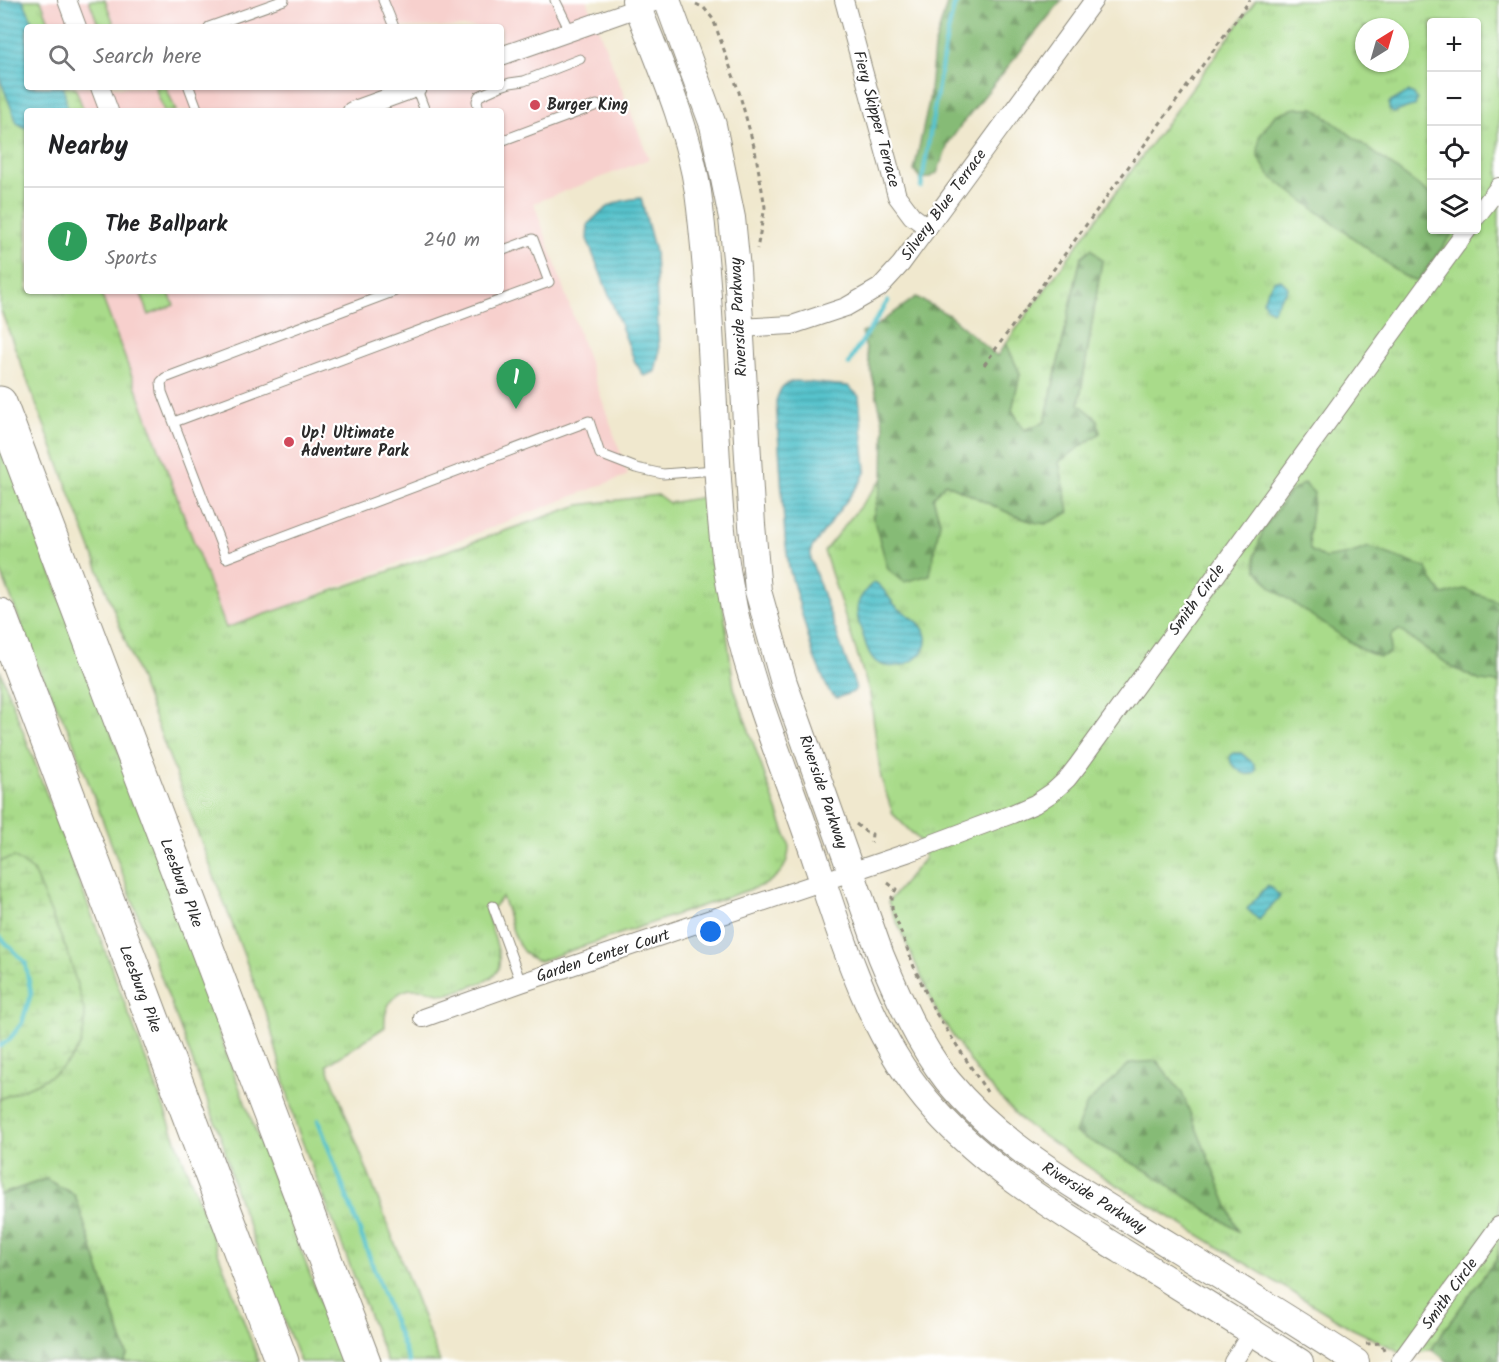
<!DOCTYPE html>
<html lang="en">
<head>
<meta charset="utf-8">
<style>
	:root { --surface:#fff; --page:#f6f6f6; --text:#202124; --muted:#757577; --line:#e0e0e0; --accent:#d1495b }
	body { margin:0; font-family:Kalam,sans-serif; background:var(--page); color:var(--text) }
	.controls { position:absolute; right:18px; top:18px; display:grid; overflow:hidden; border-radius:6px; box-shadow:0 2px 4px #0004 }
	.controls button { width:54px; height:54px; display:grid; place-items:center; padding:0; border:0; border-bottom:2px solid var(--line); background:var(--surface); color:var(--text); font:30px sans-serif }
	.compass { position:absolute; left:1355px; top:18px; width:54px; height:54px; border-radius:50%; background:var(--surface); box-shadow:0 2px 4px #0004; rotate:37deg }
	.you { position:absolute; left:711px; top:932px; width:21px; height:21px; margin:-15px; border:4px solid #fff; border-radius:50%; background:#1a73e8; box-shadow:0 0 0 9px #1a73e833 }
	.badge { display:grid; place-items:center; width:39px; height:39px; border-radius:50%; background:var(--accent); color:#fff; font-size:20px; font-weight:700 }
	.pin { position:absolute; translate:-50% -50px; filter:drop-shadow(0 2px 3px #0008) }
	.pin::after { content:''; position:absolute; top:32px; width:21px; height:18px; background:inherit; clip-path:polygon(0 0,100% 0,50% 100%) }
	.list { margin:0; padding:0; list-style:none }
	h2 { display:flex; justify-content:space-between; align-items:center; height:78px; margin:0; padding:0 24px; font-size:26px }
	h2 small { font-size:20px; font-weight:400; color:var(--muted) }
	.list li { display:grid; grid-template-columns:39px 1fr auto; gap:18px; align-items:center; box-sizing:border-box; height:108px; padding:0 24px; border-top:2px solid var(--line) }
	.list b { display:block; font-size:22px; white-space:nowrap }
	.list p { margin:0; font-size:20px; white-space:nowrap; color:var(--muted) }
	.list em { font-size:20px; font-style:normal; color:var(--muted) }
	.icon { flex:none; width:33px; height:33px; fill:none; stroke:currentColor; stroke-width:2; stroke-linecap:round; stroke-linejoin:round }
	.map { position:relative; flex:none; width:1499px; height:1362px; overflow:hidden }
	.search { position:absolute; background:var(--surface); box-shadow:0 2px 4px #0004; left:24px; top:24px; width:480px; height:66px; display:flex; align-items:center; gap:15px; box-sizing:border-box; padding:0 21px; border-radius:6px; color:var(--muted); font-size:22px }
	.panel { position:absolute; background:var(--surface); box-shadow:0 2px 4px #0004; left:24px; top:108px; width:480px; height:186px; border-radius:6px }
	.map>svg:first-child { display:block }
	.built { fill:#f7d0cd }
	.grass { fill:url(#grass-tufts); stroke:#6a835a; stroke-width:1.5; fill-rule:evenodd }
	.forest { fill:url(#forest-firs); stroke:#587350; stroke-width:1.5 }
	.wetland { fill:url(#wetland-marsh); stroke:#6a835a; stroke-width:1.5 }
	.park { fill:#a9db8a; stroke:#6a835a; stroke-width:1.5 }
	.water { fill:url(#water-rules); stroke:#40777c; stroke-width:1.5 }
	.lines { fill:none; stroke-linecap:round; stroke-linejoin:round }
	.stream { stroke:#56c3cc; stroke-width:4.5 }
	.service-casing { stroke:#8e8a7c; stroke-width:11 }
	.minor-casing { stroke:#8e8a7c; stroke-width:20 }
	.secondary-casing { stroke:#8e8a7c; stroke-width:28 }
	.motorway-casing { stroke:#8e8a7c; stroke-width:35 }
	.path { stroke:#8e8a7c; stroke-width:3; stroke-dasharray:4.5 4.5; stroke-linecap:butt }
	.service { stroke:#fff; stroke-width:9 }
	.minor { stroke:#fff; stroke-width:18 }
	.secondary { stroke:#fff; stroke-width:26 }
	.motorway { stroke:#fff; stroke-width:33 }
	.poi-dot { fill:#d1495b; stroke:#fff; stroke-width:2 }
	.labels { text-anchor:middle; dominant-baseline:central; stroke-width:4.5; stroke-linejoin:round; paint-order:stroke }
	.poi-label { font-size:16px; font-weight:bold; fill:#2b2b2b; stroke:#fff; text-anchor:start }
	.street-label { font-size:16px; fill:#2b2b2b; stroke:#fff }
</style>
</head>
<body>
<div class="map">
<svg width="1499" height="1362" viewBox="0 0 1499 1362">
	<defs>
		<pattern id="grass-tufts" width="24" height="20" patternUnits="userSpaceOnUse" patternTransform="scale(1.5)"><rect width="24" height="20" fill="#a9db8a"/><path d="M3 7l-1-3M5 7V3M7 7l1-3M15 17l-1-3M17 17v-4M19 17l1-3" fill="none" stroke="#92bc77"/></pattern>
		<pattern id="forest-firs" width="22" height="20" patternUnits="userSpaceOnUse" patternTransform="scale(1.5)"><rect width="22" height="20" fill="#86bb76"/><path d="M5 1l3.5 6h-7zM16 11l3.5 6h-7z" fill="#6e9861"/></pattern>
		<pattern id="wetland-marsh" width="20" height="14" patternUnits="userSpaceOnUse" patternTransform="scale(1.5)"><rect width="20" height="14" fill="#a9db8a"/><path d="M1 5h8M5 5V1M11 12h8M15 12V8" fill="none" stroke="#92bc77"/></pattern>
		<pattern id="water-rules" width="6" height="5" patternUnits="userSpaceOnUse" patternTransform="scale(1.5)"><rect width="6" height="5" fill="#56c3cc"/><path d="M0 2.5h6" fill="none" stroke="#479fa6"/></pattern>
	</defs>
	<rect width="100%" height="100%" fill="#fff"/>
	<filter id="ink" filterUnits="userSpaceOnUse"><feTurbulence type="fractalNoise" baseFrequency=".0167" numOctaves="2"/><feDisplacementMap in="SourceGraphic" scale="12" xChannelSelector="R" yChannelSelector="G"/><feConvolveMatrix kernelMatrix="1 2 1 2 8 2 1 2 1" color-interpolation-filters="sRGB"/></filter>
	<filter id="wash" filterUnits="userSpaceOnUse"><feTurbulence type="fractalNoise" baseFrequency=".008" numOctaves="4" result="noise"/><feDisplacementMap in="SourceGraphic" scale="24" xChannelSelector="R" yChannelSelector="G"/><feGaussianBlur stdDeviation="1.35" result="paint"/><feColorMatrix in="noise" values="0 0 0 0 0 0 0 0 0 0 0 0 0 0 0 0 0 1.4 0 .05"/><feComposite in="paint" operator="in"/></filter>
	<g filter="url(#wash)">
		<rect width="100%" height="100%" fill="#f0e8ce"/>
		<path class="built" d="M41 0H587L649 159 534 203 628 475 226 629 100 291H501V111H84L75 87H501V27H51Z"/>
		<path class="grass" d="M0 0H41L51 27H27V87H75L84 111H27V291H100L226 628 579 505 658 495 669 503 709 496 734 688 789 844C789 864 783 873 766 884L540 961C513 957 511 917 502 897L487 914C505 972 512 975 448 994 438 994 430 990 421 989 397 986 383 1004 385 1027L327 1065 440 1362H387L296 1125 269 1022 0 308Z
			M89 0H105L115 27H99Z
			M1256 0H1499V1255L1442 1333 1432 1349 1405 1354 1351 1328 1096 1172 1023 1122 981 1077 938 1014 888 902 925 858 920 841 893 814 881 778 870 694 824 551 883 478 873 517 940 522 933 497 945 483 1021 518 1046 524 1059 462 1097 419 1079 405 1102 260 1081 257 1045 422 1024 430 1012 410 1020 374 1006 343ZM1432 22H1476V230H1432ZM1364 27H1400V63H1364Z
			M155 87H166L176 111H164Z
			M0 437 217 1013 218 1031 343 1362H300L235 1190 223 1143 70 733 36 663 0 569Z
			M0 670 259 1362H124L127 1355 75 1195 45 1179 0 1195Z"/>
		<path class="forest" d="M948 0H1062L964 121 949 142 937 173 928 178 921 179 914 171 929 101 934 48Z
			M1295 108H1314L1431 195 1432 230H1455L1418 281 1404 276 1270 176 1258 157 1259 137 1275 115Z
			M1091 249 1102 260 1079 404 1097 419 1100 433 1059 462 1069 512C1062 516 1055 521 1047 523 1030 528 966 491 945 483L933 498 940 522 930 575 904 582 888 569 873 517 883 478 884 427 862 332 870 330 916 297 949 315 997 356 1006 343 1020 374 1012 410 1024 430 1045 422 1081 257Z
			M1304 483 1314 493 1309 535 1310 550 1325 558 1349 554 1369 547 1427 568 1432 580 1443 595 1464 589 1499 602V683L1480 681 1452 667 1399 630 1391 636 1390 653 1380 657 1362 650 1273 589 1256 569 1255 555 1263 530 1288 494Z
			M1157 1061 1182 1093 1238 1231 1149 1172 1075 1133 1087 1104 1130 1063Z
			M46 1179 75 1195 127 1355 124 1362H0V1195Z
			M1499 1255V1362H1448L1432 1349 1442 1333Z"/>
		<path class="wetland" d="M14 857 33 871 69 956 85 1014 84 1029 80 1046 70 1060 57 1072 38 1083 0 1099V861Z"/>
		<path class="park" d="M140 291H168L174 305 149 315Z"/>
		<path class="water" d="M0 0H23L35 27H27V87H63L64 89 67 106 64 111H27V129L17 123 0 79Z
			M1408 92 1414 95 1417 100 1415 106C1406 106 1401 112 1393 113L1389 109V103Z
			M641 198 655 252 659 353 655 372 644 376 635 362 587 239 588 224C607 206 614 200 641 198Z
			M1275 280H1281L1288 287C1287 293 1284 293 1281 297 1276 302 1278 306 1272 311L1266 307 1263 301C1265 295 1270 285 1275 280Z
			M795 381 848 386 859 396 866 470 861 481 811 549V560L856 688 853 692 837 698 831 694 826 685 813 654 789 568 785 538 776 401C780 389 782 383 795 381Z
			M874 582C884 586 887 597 895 605 904 614 921 620 925 633 933 657 897 674 878 663 867 657 864 636 860 626 853 607 859 595 874 582Z
			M1233 753H1241L1254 764 1256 769 1254 773C1244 777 1238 770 1231 763L1230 757Z
			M1268 885 1280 896 1259 920 1247 909Z"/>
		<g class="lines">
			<path class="stream" d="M921 187 945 45 954 6 958 0
				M849 364 854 354 888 301
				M0 937 25 962 31 993 22 1023 9 1040 0 1046
				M318 1120 409 1362"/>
		</g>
	</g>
	<g filter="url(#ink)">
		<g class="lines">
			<defs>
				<path id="service" d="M383 0 394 27
					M555 0 571 33
					M209 27 284 0
					M501 86 510 83 524 81 580 59
					M189 87 198 111
					M416 87 425 111
					M479 111 477 101 479 96 499 87
					M501 141 597 105
					M395 291 165 378 161 382 162 392 226 558 589 421 600 454 636 468 663 474 715 470
					M174 422 549 282 533 239 501 251
					M493 906 521 983"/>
				<path id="minor" d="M67 0 77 27
					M844 0 897 196 912 216 927 227
					M501 56 660 0
					M100 87 109 111
					M352 111 418 87
					M1476 217 1499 187
					M739 328 792 325 846 307 879 288 901 264 1094 0
					M423 1018 521 983 910 852 1012 814 1035 804 1053 792 1067 779 1078 765 1467 230
					M1233 1362 1252 1332
					M1400 1362 1499 1226"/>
				<path id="secondary" d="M635 0C659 62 688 126 698 192 708 269 711 348 715 426 718 479 720 534 730 587 746 683 787 772 817 864 846 950 873 1042 935 1110 988 1169 1055 1209 1122 1251 1181 1288 1241 1325 1300 1362
					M667 0 713 125 732 218 737 269 752 525 758 591 784 683 881 956C899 999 918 1043 947 1080 999 1144 1068 1182 1137 1225 1210 1270 1284 1315 1356 1362"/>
				<path id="motorway" d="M0 403 364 1362
					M0 615 282 1362"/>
			</defs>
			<use href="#service" class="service-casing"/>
			<use href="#minor" class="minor-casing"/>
			<use href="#secondary" class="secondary-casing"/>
			<use href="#motorway" class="motorway-casing"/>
			<path class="path" d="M696 4 704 8 713 19 739 92 755 150 765 207 757 249
				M984 365 1250 0
				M856 824 866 832 872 834 871 843
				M888 883 896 889 892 897V908L914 967 934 1010 987 1092
				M1366 1344 1381 1343 1385 1352"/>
			<use href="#service" class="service"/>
			<use href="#minor" class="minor"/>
			<use href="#secondary" class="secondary"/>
			<use href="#motorway" class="motorway"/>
		</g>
	</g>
	<g class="poi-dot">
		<circle cx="535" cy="105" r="6"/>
		<circle cx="289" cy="442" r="6"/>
	</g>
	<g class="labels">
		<g class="poi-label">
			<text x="547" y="105">Burger King</text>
			<text x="301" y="433">Up! Ultimate<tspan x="301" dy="18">Adventure Park</tspan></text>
		</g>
		<g class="street-label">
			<text transform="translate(876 119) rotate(75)">Fiery Skipper Terrace</text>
			<text transform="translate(944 205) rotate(-54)">Silvery Blue Terrace</text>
			<text transform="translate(739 317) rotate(-93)">Riverside Parkway</text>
			<text transform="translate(1197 600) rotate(-54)">Smith Circle</text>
			<text transform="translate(823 792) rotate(71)">Riverside Parkway</text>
			<text transform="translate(181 883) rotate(69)">Leesburg PIke</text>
			<text transform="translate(603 956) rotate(-18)">Garden Center Court</text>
			<text transform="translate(140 989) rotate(69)">Leesburg Pike</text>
			<text transform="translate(1094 1198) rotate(32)">Riverside Parkway</text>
			<text transform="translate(1450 1294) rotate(-54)">Smith Circle</text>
		</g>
	</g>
</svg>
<div class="controls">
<button>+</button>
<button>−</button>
<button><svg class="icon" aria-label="locate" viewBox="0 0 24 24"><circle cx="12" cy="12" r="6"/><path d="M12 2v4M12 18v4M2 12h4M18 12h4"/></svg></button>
<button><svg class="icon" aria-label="layers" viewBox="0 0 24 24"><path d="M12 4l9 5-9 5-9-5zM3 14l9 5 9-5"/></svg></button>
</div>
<svg class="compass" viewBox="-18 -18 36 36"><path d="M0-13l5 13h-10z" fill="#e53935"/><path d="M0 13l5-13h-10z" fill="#757577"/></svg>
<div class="you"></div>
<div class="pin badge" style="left:516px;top:409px;background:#2e9e5b">1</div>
<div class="search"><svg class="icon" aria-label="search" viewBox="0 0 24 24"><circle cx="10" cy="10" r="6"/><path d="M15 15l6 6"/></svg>Search here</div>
<section class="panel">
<h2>Nearby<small></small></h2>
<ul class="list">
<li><span class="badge" style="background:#2e9e5b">1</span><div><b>The Ballpark</b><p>Sports</p></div><em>240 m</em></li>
</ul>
</section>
</div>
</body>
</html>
